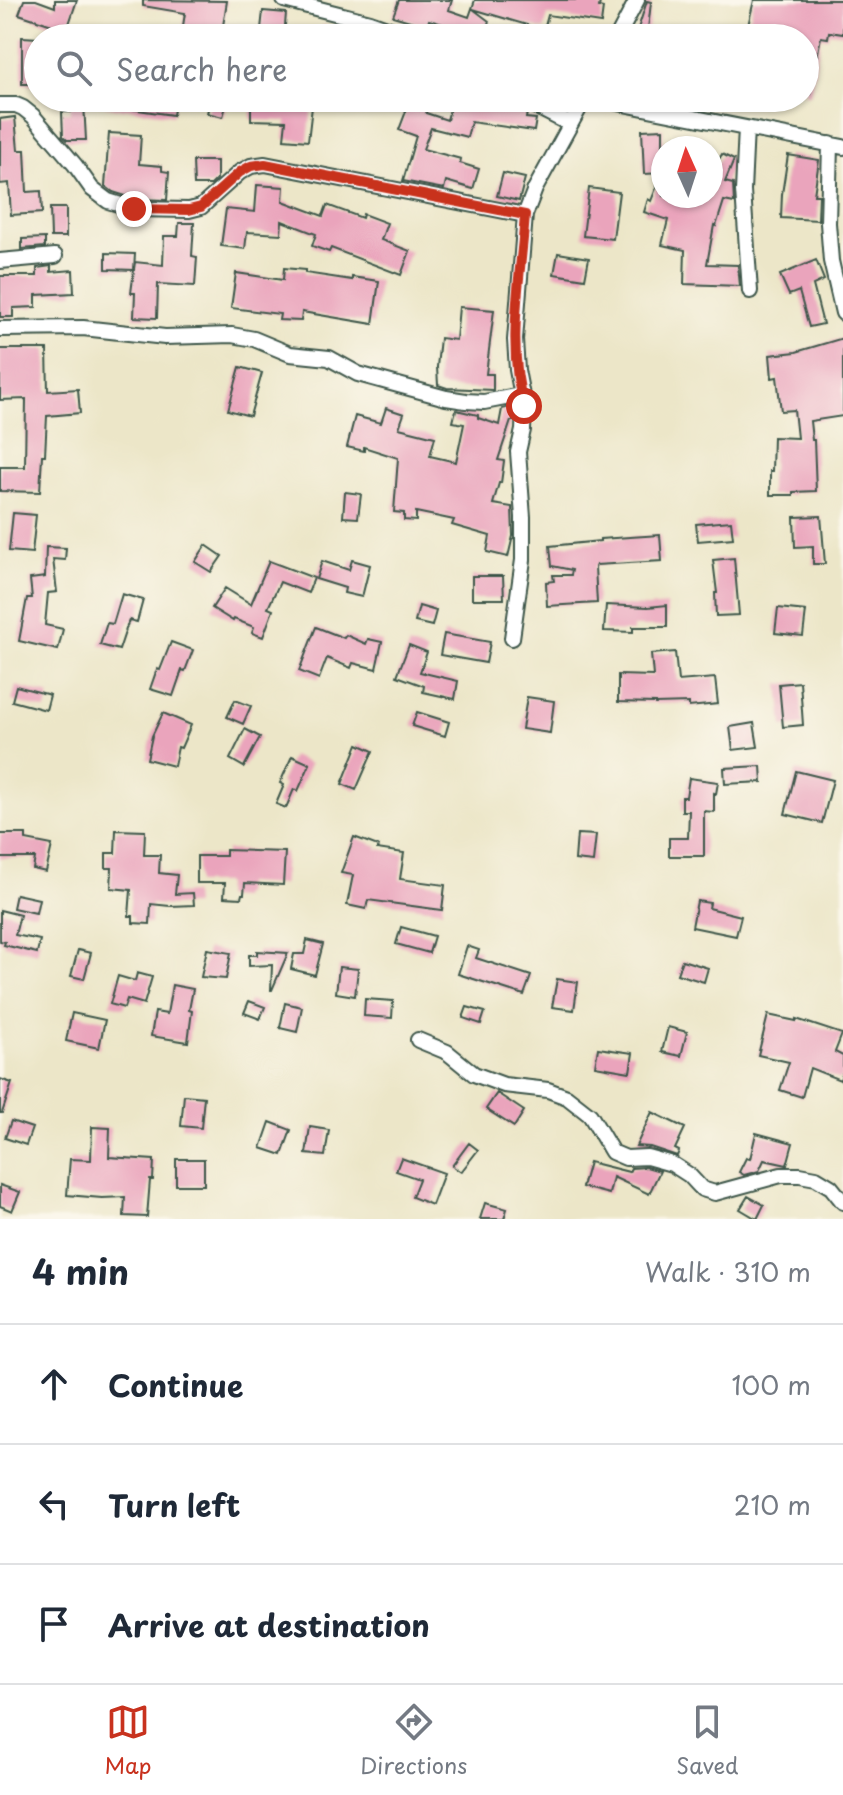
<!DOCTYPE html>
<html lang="en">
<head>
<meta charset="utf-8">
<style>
	:root { --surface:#fff; --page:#f2f2f3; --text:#1f2937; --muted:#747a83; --line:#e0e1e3; --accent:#c8321e }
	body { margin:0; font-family:"Playpen Sans",sans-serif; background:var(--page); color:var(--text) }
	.compass { position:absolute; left:651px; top:136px; width:72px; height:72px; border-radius:50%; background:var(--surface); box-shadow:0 2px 6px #0004; rotate:357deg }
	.stop { position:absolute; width:24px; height:24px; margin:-18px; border:6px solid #c8321e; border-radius:50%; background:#fff }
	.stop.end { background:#c8321e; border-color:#fff; box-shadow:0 2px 8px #0008 }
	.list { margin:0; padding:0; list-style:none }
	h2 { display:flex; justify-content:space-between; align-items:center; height:104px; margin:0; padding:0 32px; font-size:34px }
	h2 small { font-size:26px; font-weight:400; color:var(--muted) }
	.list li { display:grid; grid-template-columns:52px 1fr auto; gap:24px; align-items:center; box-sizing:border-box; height:120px; padding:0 32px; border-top:2px solid var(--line) }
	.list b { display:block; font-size:30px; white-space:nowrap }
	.list em { font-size:26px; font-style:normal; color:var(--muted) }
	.icon { flex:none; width:44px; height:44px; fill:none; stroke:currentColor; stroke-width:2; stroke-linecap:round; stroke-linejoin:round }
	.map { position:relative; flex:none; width:843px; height:1219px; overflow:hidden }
	.search { position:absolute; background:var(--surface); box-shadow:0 2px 6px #0004; left:24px; right:24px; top:24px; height:88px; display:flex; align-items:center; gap:20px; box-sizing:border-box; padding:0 28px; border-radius:44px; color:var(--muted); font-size:30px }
	.sheet { height:464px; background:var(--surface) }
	nav { display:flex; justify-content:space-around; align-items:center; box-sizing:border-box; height:112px; border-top:2px solid var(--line); background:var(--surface); font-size:22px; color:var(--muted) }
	nav a { display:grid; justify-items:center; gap:4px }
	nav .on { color:var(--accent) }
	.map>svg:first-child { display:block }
	.building { fill:#eaa4bc }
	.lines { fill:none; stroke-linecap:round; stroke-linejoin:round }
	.minor-casing { stroke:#3e564a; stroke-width:18 }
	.minor { stroke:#fff; stroke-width:14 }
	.route { stroke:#c8321e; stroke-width:10 }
</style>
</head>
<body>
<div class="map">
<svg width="843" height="1219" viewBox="0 0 843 1219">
	<rect width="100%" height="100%" fill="#fbf7ec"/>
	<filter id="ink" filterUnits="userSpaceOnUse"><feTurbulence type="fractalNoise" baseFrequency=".0125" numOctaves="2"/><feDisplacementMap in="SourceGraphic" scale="16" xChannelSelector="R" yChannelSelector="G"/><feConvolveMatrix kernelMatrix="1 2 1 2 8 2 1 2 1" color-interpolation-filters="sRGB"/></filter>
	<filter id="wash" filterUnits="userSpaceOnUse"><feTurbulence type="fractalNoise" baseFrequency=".006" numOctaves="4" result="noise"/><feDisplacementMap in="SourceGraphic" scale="32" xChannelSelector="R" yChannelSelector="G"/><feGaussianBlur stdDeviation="1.8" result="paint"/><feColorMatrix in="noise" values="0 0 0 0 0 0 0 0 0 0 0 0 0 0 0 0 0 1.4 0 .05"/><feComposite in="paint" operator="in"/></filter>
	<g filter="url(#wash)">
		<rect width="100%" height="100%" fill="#ece6c8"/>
		<g id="blocks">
			<path class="building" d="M24 0H36L55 7V0H77L67 30 19 14Z
				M143 0 227 1 222 32 183 26 185 13 143 6Z
				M399 0H452L449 10 469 17 475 0H586L600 2 599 7 603 8 601 23 548 15 544 30 473 9 489 21 484 34 461 26 460 29 429 20 427 26 393 16Z
				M754 0H843V34L829 32 828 38 821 37 810 94H805V38L775 36 747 30Z
				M647 1 651 2 647 38H635Z
				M263 11 286 13 284 38H260Z
				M323 25 353 38H319Z
				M22 37 38 38V84H22Z
				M90 98H176L173 115 124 108 123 110 89 102Z
				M211 98H228L223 117 207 113Z
				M251 98H313L308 141 284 139 286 121 251 120Z
				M453 98 458 101 460 98H477L476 102 514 107V111L527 113 526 118 536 119 534 131 471 122 467 137 431 128 423 149 461 159 460 163 479 169 473 189 446 181 444 189 403 181 416 136 399 130 408 106 415 109 418 102 428 106 426 113 447 120Z
				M84 103 86 140H67L63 136 62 112H71L70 104Z
				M15 117 18 150H25L27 192 41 191 42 213 11 215 9 183 0 184V119Z
				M663 129V196H711V173L722 154 734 160 725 182 733 184 734 203 724 201 716 226 714 225 707 264 738 265 740 286 684 284 685 250 662 245 668 220 644 212 648 199 651 201 662 173 644 174 642 130Z
				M109 133 141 135 139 164 162 166V171L169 172 167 200 135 199 113 192 105 186Z
				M788 155 819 160 814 195H819L818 220 781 218 782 194Z
				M193 161H217V179L211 185H194Z
				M503 173 525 178 519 201 497 196Z
				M257 185 284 187 283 201 323 216 327 205 362 218 363 214 387 223 381 240 410 251 401 275 331 248 329 252 312 246 316 234 282 221 281 234 247 232 245 249 221 246 226 209 255 212Z
				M589 188 619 192 613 239 583 236Z
				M50 208H66V237H51Z
				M179 223H194L192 256 197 257 195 286 158 284 157 318 134 317 135 293H131L134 270 106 269V253L135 254 134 269 135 262 163 265 164 236H178Z
				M45 238V247L22 249V239Z
				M558 253 589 258 585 279 554 274Z
				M816 260 824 280 813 285 823 324 809 327 799 291 789 295 780 275Z
				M51 266V272L73 270 74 293 36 295V307L13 308V317H0V276H37V268Z
				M284 268 305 270V273L352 280V277L379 281 373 324 302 312 301 321 279 320 280 314 231 308 236 273 283 280Z
				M459 307 494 310 486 374H493V390L447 388 438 385 437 367 440 338 456 340Z
				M843 338V416L810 421 812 440H814L816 491 793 492V495H770V471H772L773 437 797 438 794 410 781 411 777 377 772 378 770 355 796 352Z
				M0 349H47L48 391 78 389 80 413 47 416 45 455H42L40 492 0 491V467H25L26 399 0 400Z
				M240 367 262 373 250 416 228 410Z
				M510 407 514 408 513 421H511L498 460 504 461 501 483H499L493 504 512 507 513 536 508 557 487 552 490 536 452 525 454 520 416 512V521L404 520V513L394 512 398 458 364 447V451L347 447 355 416 381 423 386 408 404 414 399 428 435 437 430 456 456 462 464 424 453 422 456 410 478 415V418L499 425 502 409Z
				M345 492 361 494 358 518 343 517Z
				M13 513 36 515 32 553 9 551Z
				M821 516 825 564H813V546L795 547 794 517Z
				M731 521 733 538 698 541 696 524Z
				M660 535 662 561 596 565 595 567 597 603 547 606 546 582 554 581 553 575H571L572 570 552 566 550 546 600 541V539Z
				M206 545 222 556 211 572 195 562Z
				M46 547 66 548 65 560 53 559 57 592 48 593 45 625 63 629 58 650 19 641 27 598H32L30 579 45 577Z
				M734 558 739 615 716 616 715 593H717L713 560Z
				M352 560 370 565 362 597 344 593 345 588 316 579 322 561 349 570Z
				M269 561 314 578 308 593 280 582 268 608 273 610 263 637 252 633 254 627 234 619 233 621 212 608 225 588 251 604Z
				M472 576H503L504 599H472Z
				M122 594 143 600 137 622 129 620 119 650 100 645 107 623 113 624Z
				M606 605 648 607 667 605V627H633V632L604 631Z
				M419 606 436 611 432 626 415 622Z
				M778 608 806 611 803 636 775 633Z
				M316 627 344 638 346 635 366 644 368 639 382 642 376 669 353 663 351 668 327 658 319 679 299 671Z
				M444 634 490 642 486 663 440 655Z
				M171 642 193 650 185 671 182 670 173 696 150 689 157 669 160 670Z
				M409 645 427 652 420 672 458 681 455 699 423 692 424 686 397 676Z
				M675 652 678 681 715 678 718 704 689 707V703L655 704V703L618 702V675L653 676 651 654Z
				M800 682 803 725 783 727 779 684Z
				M16 686 50 695 46 710 12 701Z
				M527 697 554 701 550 733 522 729Z
				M235 700 251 706 243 724 227 717Z
				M417 712 449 722 445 736 412 726Z
				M163 713 191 725 181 748 178 747 174 766 147 759 152 736Z
				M754 723 758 747 733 750 730 727Z
				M245 729 260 737 244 767 230 759Z
				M358 744 373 751 356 790 342 784Z
				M292 756 310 764 298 791 294 789 286 808 276 804 284 785 280 783Z
				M761 766 762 782 725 784 724 768Z
				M796 771 833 780 822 823 785 814Z
				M689 778 718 782 716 794 714 793V812L704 811V856H669V838H688L689 811H682V797H686Z
				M116 830 145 831 144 855H160L159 873 177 875 175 894 193 893 194 905 170 906 151 904 150 924 133 923V916H129L131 890 111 888 112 868H106V853H115Z
				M0 834H26V840L52 845 46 872 33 869 35 858H0Z
				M577 834 596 835 593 862 575 860Z
				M354 837 378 846 377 849 404 853 400 879 445 885 442 910 368 900 366 909 347 905 353 875 341 873Z
				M226 850 285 852 283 885 245 883 244 894H242L241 898 224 897 225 883H197V856H226Z
				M16 894 39 899 36 913 13 908Z
				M697 901 710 903 709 908 741 916 736 936 692 927Z
				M0 910 20 915 15 935 40 940 37 953 4 945 5 942 0 941Z
				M401 927 434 936 429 953 396 944Z
				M307 940 323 944 315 975 291 969 294 954H304Z
				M467 946 479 950 476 958 531 976 524 995 458 974Z
				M207 949 231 953 226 979 201 977Z
				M78 950 91 953 84 979 71 976Z
				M257 951 288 953 272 990H271L272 965 249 966V955H257Z
				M682 960 708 968 704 982 677 974Z
				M339 967 358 969 355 996 336 993Z
				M137 973 152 977 144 1004 127 999 124 1008 110 1004 118 976 135 981Z
				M557 979 578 982 574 1010 552 1007Z
				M172 985 193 989 189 1010 192 1011 188 1042 151 1036 155 1012 167 1014Z
				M365 999 393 1001 392 1018 364 1016Z
				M249 1001 265 1007 260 1019 244 1013Z
				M285 1003 302 1007 297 1032 280 1028Z
				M467 1007 485 1012 481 1024 463 1018Z
				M72 1013 105 1020 99 1048 66 1041Z
				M768 1015 796 1021V1019L842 1034 835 1052 843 1056V1072L840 1080 810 1068 802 1097 780 1090 789 1062 758 1055Z
				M668 1027 687 1032 681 1056 662 1052Z
				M598 1048 633 1053 630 1072 595 1066Z
				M0 1079 12 1083 2 1113H0Z
				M497 1093 524 1111 514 1127 486 1109Z
				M184 1095 204 1097 201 1128 181 1126Z
				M652 1112 685 1128 675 1149 679 1151 677 1156 650 1147 636 1146Z
				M11 1121 32 1128 26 1145 5 1138Z
				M270 1122 291 1130 282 1155 261 1148Z
				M92 1127 110 1128 109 1157 154 1160 153 1180H150L147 1217 124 1216 125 1197 102 1198 67 1195 70 1159 91 1160Z
				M310 1127 329 1130 325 1156 306 1154Z
				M756 1133 793 1143 787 1165 764 1160 759 1171 744 1175 739 1172 746 1158 750 1159Z
				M469 1143 478 1150 461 1172 452 1166Z
				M401 1158 444 1173 432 1205 412 1197 419 1179 396 1171Z
				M176 1159H204V1185H176Z
				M589 1162 629 1172 631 1168 646 1167 660 1171 649 1194 613 1177 609 1194 582 1187Z
				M0 1185 20 1192 12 1211 0 1206Z
				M748 1196 764 1205 757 1219 740 1209Z
				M485 1203 507 1209 504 1219H480Z"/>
		</g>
	</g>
	<g filter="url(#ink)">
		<use href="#blocks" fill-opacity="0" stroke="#3e564a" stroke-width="2"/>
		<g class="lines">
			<defs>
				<path id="minor" d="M284 0 370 22 415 38
					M617 38 637 0
					M519 98 570 124
					M593 98 843 147
					M0 105H16L23 108 33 116 75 165 92 189 108 201 134 209 189 210 201 207 240 172 251 166 265 164 525 215
					M746 128 743 191 750 291
					M830 144 828 223 831 261 843 313
					M0 261 55 256
					M0 329 83 328 165 337 232 335 254 339 290 354 329 358 358 374 446 398 466 401 484 402 521 395
					M512 638 523 560V517L518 452 523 430 524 406 517 370 515 340 525 215 535 189 585 98
					M418 1040 447 1052 474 1074 504 1085 548 1090 567 1097 590 1115 612 1152 626 1158 647 1157 672 1164 689 1175 702 1189 715 1193 781 1175H800L816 1178 831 1187 843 1202"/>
			</defs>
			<use href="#minor" class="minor-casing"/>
			<use href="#minor" class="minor"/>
		</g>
	</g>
	<g class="lines" filter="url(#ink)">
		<path class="route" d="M134 209 189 210 201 207 240 172 251 166 265 164 525 215C521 275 506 347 524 406"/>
	</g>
</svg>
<svg class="compass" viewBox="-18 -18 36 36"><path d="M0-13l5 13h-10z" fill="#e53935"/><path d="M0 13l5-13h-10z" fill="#747a83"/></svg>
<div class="stop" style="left:524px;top:406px"></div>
<div class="stop end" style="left:134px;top:209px"></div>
<div class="search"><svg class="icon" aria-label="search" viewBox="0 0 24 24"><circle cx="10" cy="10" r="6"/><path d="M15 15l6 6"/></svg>Search here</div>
</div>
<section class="sheet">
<h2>4 min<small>Walk · 310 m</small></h2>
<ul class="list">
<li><svg class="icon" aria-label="ahead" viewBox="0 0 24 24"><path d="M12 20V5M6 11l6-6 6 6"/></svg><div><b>Continue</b></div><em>100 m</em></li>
<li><svg class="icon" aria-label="left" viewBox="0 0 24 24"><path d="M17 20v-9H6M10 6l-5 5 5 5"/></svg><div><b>Turn left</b></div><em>210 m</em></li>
<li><svg class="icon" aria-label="arrive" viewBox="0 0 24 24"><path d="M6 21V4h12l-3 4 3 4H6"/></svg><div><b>Arrive at destination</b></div></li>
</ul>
</section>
<nav>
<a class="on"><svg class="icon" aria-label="map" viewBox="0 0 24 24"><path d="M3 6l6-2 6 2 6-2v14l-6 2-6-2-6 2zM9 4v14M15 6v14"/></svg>Map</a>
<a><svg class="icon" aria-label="directions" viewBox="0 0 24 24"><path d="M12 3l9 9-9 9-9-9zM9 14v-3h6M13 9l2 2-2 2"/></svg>Directions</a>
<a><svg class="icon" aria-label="saved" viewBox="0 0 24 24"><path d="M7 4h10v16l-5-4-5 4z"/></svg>Saved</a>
</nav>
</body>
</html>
